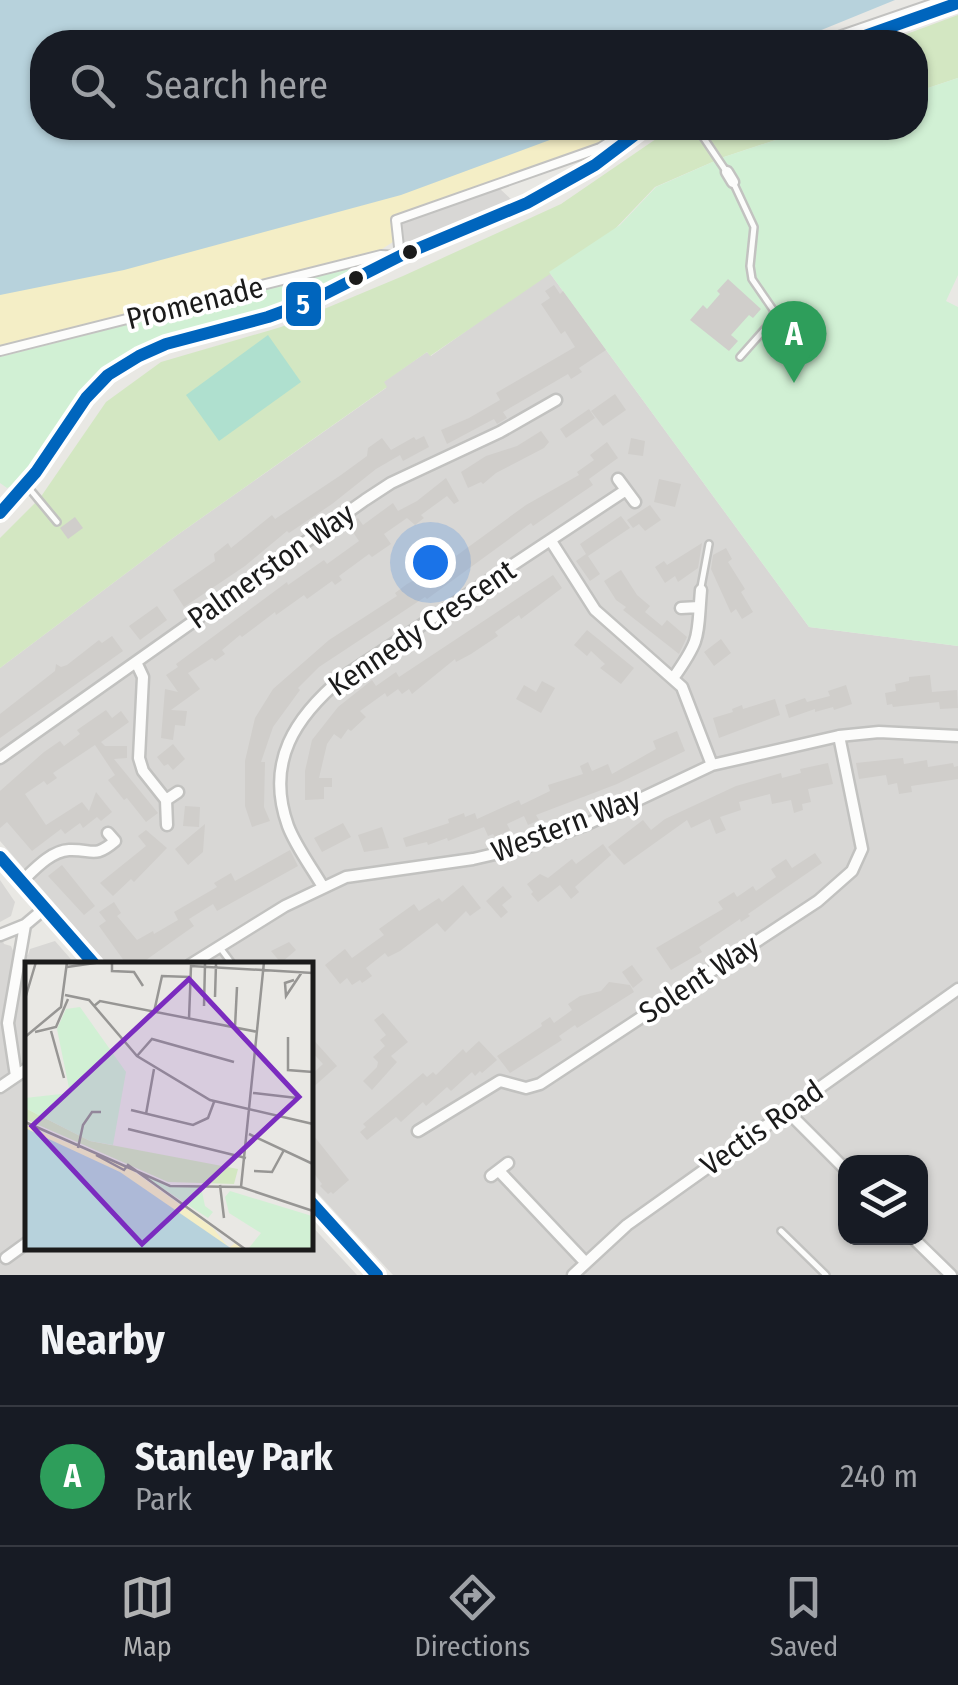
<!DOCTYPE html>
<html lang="en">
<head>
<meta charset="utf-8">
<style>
	:root { --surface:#171b24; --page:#242831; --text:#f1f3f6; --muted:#9ea1a6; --line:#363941; --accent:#b1b2b3 }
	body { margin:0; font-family:"Fira Sans Condensed",sans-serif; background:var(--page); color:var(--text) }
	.controls { position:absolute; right:30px; bottom:30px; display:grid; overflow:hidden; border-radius:20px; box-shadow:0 2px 8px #0004 }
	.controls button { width:90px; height:90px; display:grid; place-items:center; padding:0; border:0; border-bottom:2px solid var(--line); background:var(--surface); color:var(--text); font:50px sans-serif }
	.you { position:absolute; left:430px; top:562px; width:35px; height:35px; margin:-25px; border:8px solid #fff; border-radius:50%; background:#1a73e8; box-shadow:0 0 0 15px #1a73e833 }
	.badge { display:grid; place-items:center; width:65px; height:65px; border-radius:50%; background:var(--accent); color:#fff; font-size:32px; font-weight:700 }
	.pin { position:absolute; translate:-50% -82px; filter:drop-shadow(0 2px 5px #0008) }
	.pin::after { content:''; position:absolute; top:52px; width:35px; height:30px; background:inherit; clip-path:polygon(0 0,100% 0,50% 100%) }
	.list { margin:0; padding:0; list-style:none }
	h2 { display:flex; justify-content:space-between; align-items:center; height:130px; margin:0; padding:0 40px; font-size:42px }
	h2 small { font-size:32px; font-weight:400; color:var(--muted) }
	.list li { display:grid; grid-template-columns:65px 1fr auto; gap:30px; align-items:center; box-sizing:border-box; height:140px; padding:0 40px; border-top:2px solid var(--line) }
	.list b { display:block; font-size:38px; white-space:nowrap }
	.list p { margin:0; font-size:32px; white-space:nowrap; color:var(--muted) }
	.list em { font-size:32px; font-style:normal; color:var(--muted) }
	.icon { flex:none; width:55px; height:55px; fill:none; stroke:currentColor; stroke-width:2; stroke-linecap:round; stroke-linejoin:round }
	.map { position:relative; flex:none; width:958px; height:1275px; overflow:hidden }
	.search { position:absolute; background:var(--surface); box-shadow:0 2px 8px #0004; left:30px; right:30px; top:30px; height:110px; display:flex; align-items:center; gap:25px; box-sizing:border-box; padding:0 35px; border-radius:40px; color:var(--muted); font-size:38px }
	.sheet { height:270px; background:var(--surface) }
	nav { display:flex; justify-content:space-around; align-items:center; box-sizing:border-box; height:140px; border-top:2px solid var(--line); background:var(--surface); font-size:28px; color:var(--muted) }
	nav a { display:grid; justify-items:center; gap:5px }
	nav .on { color:var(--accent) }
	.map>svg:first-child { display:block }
	.residential { fill:#d8d7d5; fill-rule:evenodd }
	.grass { fill:#d3e7c2 }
	.sand { fill:#f4eec6 }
	.park { fill:#d1f0d4 }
	.pitch { fill:#afe0cf }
	.water { fill:#b7d2dc }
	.building { fill:#d0cecb }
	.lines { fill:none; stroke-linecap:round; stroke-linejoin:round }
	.service-casing { stroke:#c2c2c0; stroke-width:10 }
	.pedestrian-casing { stroke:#c2c2c0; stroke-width:12 }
	.minor-casing { stroke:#c2c2c0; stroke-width:15 }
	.tertiary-casing { stroke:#c2c2c0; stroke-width:18 }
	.service { stroke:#fcfcfb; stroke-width:5 }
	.pedestrian { stroke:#fcfcfb; stroke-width:8 }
	.minor { stroke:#fcfcfb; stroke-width:10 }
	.tertiary { stroke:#fcfcfb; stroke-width:12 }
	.bus-1-casing { stroke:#fff; stroke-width:20 }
	.bus-1 { stroke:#0065bd; stroke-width:12 }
	.bus-dot { fill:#1b1b1b; stroke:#fff; stroke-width:4 }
	.labels { text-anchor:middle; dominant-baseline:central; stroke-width:8; stroke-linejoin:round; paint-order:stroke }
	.street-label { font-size:30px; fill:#1b1b1b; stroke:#fff }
	.inset-road { fill:none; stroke:#979694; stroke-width:2.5 }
	.view { fill:#7b2cbf; fill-opacity:0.15; stroke:#7b2cbf; stroke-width:5 }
	.inset-edge { fill:none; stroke:#1b1b1b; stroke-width:5 }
	.line-badge { stroke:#fff; stroke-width:4 }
	.badge-label { font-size:28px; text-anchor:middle; font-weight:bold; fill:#fff }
</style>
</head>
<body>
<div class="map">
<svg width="958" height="1275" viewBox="0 0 958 1275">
	<rect width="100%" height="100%" fill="#e9e8e4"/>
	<path class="residential" d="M499 188 516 204 405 249 401 224Z
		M549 272 809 627 958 646V1275H393L310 1185V965H108L0 841V668L173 538 386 388 383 382 427 352 431 356ZM846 1162H920V1238H846Z
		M0 880 15 902 11 916 0 922Z
		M0 933 4 944 11 946 14 953 28 955 30 949 55 941 76 965H28V1248H310V1224L357 1275H0Z"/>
	<path class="grass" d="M958 15V78L916 92V42H885Z
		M672 128H812L724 157 655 187 613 231 430 356 427 352 384 382 387 387 173 538 0 668V538L40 498 106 402 161 362 281 327 403 276 561 204Z"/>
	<path class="sand" d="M476 128H619L597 145 390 220 396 240 382 249 0 346V260Z"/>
	<path class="park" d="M958 78V275L946 301 958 307V646L809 627 549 272 620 225 656 187 724 157 812 128H916V92Z
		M363 265 292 302 167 337 138 349 106 372 20 482 7 488 0 483V357Z"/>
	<path class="pitch" d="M268 335 301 382 219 441 186 395Z"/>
	<path class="water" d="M0 0H895L792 42H42V128H582L401 195 124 270 0 295Z"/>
	<path class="building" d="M728 279 761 309 753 318 749 315 731 335 738 341 729 351 690 320 703 305 707 309 720 294 717 291Z
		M554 285 560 294 563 291 606 350 579 368 582 372 571 379 568 374 503 412 507 418 497 424 494 419 447 444 441 430 469 418 500 400 496 393 575 347 565 331 561 334 541 304 550 298 545 291Z
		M615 394 626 410 603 426 591 411Z
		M589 409 595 418 566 438 560 429Z
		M541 431 549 442 544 448 496 473 483 484 481 482 468 488 461 472 486 456 517 446Z
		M424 436 429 447 403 461 400 455 376 469 332 504 289 533 287 531 245 566 184 607 173 590 215 561 214 554 228 543 231 548 272 515 275 519 341 475 367 456 368 448 382 438 391 450 414 437 416 440Z
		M631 438 645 441 643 456 628 454Z
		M607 442 618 458 589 479 593 485 533 526 531 523 508 540 427 599 425 597 319 667 298 688 300 690 273 727 261 762H265L264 807 270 821 252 827 245 806V761L255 718 273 689 329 640 397 596 395 593 407 584 420 577 423 580 526 505 579 475 577 472 594 460 590 455Z
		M446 478 459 501 454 504 447 496 421 515 424 518 415 525 407 518 384 534 391 544 372 557 369 554 339 576 342 580 335 585 332 581 307 599 304 595 276 615 275 612 242 637 240 635 222 650 225 654 215 661 212 658 188 673 200 689 171 710 187 711 185 726 175 725 173 740 161 738 165 689 178 692 166 675 178 667 176 664 287 582 288 585 324 560 327 564 359 541 348 525 358 518 363 525 393 503 398 511 417 501Z
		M659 479 681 484 675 507 654 502Z
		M650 505 661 520 645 531 639 524 633 528 627 520Z
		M621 516 630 528 588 556 600 574 590 581 576 561 586 554 580 544Z
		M75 517 83 528 68 539 60 528Z
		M702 543 698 568 678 582 675 576 665 583 655 567 664 561 667 565Z
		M726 548 732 559 728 562 745 589 741 592 753 612 742 619 736 609 731 613 711 569 713 555Z
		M621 570 637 595 650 606 645 612 662 626 667 620 687 637 679 654 623 610 626 607 616 600 604 581Z
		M553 575 562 588 521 619 519 615 495 632 498 636 471 654 456 662 455 659 412 694 409 689 402 694 398 689 387 697 385 693 360 711 366 717 351 731 348 729 341 739 334 734 327 744 319 778H332V787H324V799L305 800V771L312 740 338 707 372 680 376 686 396 672 399 677Z
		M157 606 167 620 140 640 129 626Z
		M587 630 634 668 621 684 600 668 605 664 591 651 587 656 574 645Z
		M112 636 123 651 0 738V714L55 671 56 664 61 667 67 665 99 640 102 643Z
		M721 639 731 653 714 666 704 652Z
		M930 675 932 692 957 690 958 708 940 709 939 702 893 707 892 704 887 705 885 693 896 691 895 684 909 681V677Z
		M542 681 555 688 541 713 516 699 524 685 536 692Z
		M846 685 852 704 834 710 833 707 815 712V709L789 718 785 705 805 698 807 702 830 696 828 691Z
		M775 699 780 715 719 738 713 718 733 712 732 709 742 705 743 709Z
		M106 710 112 718 121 711 129 722 101 742 105 746H127V758L114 759 158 813 146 822 127 798 124 800 108 780 115 775 95 745 53 773 57 778 47 785 44 781 25 794 46 825 82 802 89 811 96 792 112 812 101 821 97 817 83 828 80 823 65 834 61 829 32 851 7 822 0 828V791L44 752 60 741 64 746 80 734 77 730Z
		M677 731 685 751 617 784 536 815 539 820 528 825 524 816 507 824 510 830 495 837 493 834 488 836 484 827 448 841 447 838 428 845 427 842 406 847 403 838 449 823 448 819 464 813 465 817 475 813 477 819 519 800 521 805 550 791 548 785 583 774 580 766 588 762 592 771 608 764 612 774 656 749 653 741Z
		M173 744 185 759 173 770 168 764 164 766 157 757Z
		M903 758 904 764 927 760 928 767 953 763 954 767 958 766V779L911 786 912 792 899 794 897 783 888 785 886 775 859 779 856 763Z
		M828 763 833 784 808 789 811 802 802 804 803 810 794 813 791 800 772 804 770 794 739 802 741 810 720 817 726 830 716 834 710 819 691 828 687 820 624 865 608 847 643 820 651 830 665 819 736 786 781 773 782 778 801 773 800 769Z
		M185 806 200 807 199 827 183 826Z
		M343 823 351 837 322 852 314 838Z
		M205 824 203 852 188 865 175 849Z
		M382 827 389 848 364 852 358 835Z
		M146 830 167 848 134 882 131 879 113 896 100 883 146 846 138 836Z
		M603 844 611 855 575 887 579 892 571 899 560 885 538 902 531 894 533 892 527 884 540 874 548 878 572 859 576 864Z
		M290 850 298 866 217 911 213 904 189 919 194 926 139 965H127L99 926 106 921 99 912 114 902 121 913 117 916 137 940 153 931 154 934 178 920 174 912 217 887 214 883 231 873 235 881Z
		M815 853 822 863 748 914 750 916 741 922 740 919 699 947 702 952 671 970 656 948 723 909 718 902 734 892 737 897 753 886 756 891 776 877 771 869 786 859 792 868Z
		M62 865 95 906 84 915 48 876Z
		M463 885 481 908 470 916 466 911 445 932 437 923 400 951 388 957 385 953 366 968 372 976 362 983 360 980 352 985 347 978 340 984 325 965 345 949 352 958 384 935 379 929 414 904 419 911 439 898 442 902Z
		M503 886 512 897 502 905 508 912 501 918 486 901Z
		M289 942 296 950 281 963 271 951Z
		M632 965 643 980 633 988 622 972Z
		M609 982 630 985 634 992 577 1028 575 1025 559 1036 562 1040 510 1073 497 1056 542 1026 541 1023 550 1017 554 1023 572 1010 568 1004 580 996 601 991Z
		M383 1013 408 1042 391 1056 397 1062 372 1090 363 1081 377 1067 378 1062 373 1057 385 1046 380 1040 386 1035 374 1020Z
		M310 1036 337 1066 310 1090V1076L323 1064 310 1050Z
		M479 1041 497 1060 482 1073 480 1071 475 1076 472 1072 451 1091 447 1087 426 1106 423 1102 401 1122 396 1117 367 1140 360 1132 366 1127 363 1124 423 1073 427 1077 433 1072 436 1075 463 1049 466 1053Z
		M310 1131 349 1180 333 1194 331 1192 328 1194 320 1186 322 1184 310 1168Z"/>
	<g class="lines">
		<defs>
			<path id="service" d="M697 128 726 171
				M733 182 754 227 750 266 752 279 774 311 771 322 740 357
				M28 487 57 522
				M701 587 709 544
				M221 949 233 965
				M781 1231 826 1275"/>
			<path id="pedestrian" d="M821 42 943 0
				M0 351 381 255 400 256 396 220 600 148 632 128"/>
			<path id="minor" d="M727 172 733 182
				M618 479 635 502
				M551 541 595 610 682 687 712 765
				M681 608 699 607
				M136 662 143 677 139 758 143 771 166 800
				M674 677C702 637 697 637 701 590
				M0 758 365 500 391 483 500 432 556 400
				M167 825 166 800 178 792
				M20 883C33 871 50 851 69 850 93 849 94 859 115 841L108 833
				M323 887C312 868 296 847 288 826 265 762 295 717 343 677L626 490
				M0 935 25 925 44 909
				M190 965 285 906 346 877 473 859 525 847 585 825 712 765 839 736 879 732 958 736
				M16 1076 8 1023 25 925
				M0 1087 28 1068
				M787 1111 846 1170
				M418 1131 500 1081 526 1088 540 1084 818 901 852 871 862 849 839 736
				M500 1172 585 1262
				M491 1176 508 1163
				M913 1238 951 1275
				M6 1258 28 1242
				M573 1275 627 1225 958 989"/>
			<path id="tertiary" d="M848 42 958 3
				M0 513 36 472 86 398 108 375 139 356 166 344 268 317 309 302 400 256 527 203 595 165 644 128
				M0 857 95 965
				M310 1201 377 1275"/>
		</defs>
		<use href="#service" class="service-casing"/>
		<use href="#pedestrian" class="pedestrian-casing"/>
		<use href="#minor" class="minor-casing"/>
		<use href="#tertiary" class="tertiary-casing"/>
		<use href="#service" class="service"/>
		<use href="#pedestrian" class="pedestrian"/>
		<use href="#minor" class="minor"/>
		<use href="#tertiary" class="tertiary"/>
		<defs>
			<path id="bus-1" d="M848 42 958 3
				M0 513 36 472 86 398 108 375 139 356 166 344 268 317 309 302 400 256 527 203 595 165 644 128
				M0 857 95 965
				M310 1201 377 1275"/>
		</defs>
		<use href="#bus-1" class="bus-1-casing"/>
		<use href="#bus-1" class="bus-1"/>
	</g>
	<g class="bus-dot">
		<circle cx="410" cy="252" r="9"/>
		<circle cx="356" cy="278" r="9"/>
	</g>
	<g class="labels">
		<g class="street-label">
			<text transform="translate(195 303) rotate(-14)">Promenade</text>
			<text transform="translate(271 566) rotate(-35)">Palmerston Way</text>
			<text transform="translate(422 628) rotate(-34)">Kennedy Crescent</text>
			<text transform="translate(566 825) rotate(-21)">Western Way</text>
			<text transform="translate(699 979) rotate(-33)">Solent Way</text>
			<text transform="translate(762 1128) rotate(-35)">Vectis Road</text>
		</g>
	</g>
	<g transform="translate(25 962)">
		<rect width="288" height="288" fill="#e9e8e4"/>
		<path d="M0 146 65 179 213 207 209 222 143 220 0 157Z" fill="#d3e7c2"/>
		<path d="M0 163 104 206 188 266 204 286 210 281 218 287H196L0 173Z" fill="#f4eec6"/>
		<path d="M55 45 101 110 88 183 65 179 0 146V136L45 131 32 67 41 47ZM108 207 144 225H176L180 244 188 250 183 256ZM205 229 287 254V287H223L236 271 204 251 200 235Z" fill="#d1f0d4"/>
		<path d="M0 166 95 210 207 287H0Z" fill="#b7d2dc"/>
		<path class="inset-road" d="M87 0V9L109 10 118 24M42 5 77 0M269 18 260 21 261 34 277 10M40 33 64 38 112 94 185 138 288 162M190 35 191 2M0 37 11 0M69 44 75 39 233 70M179 44 180 2M129 50 137 14 165 15M164 57 166 4 288 11M210 65 212 25M26 69 39 116M10 70 31 65 43 37M0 75 36 45 42 0M263 75V108L288 110M112 94 127 77 209 100M228 131 272 136M106 148 168 163 183 156 189 140M121 152 129 107M0 160 145 224 216 225 288 249M103 167 221 196M224 172 288 202M53 186 58 163 67 150H76M71 193 99 208 103 203 220 287M229 209 247 210 259 188M195 223 199 256M216 225 239 0"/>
		<path class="view" d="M164 17 274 135 117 282 7 164Z"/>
		<rect width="288" height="288" class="inset-edge"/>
	</g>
	<rect class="line-badge" x="284" y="280" width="39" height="48" rx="10" fill="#0065bd"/>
	<g class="badge-label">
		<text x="303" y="314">5</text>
	</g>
</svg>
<div class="controls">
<button><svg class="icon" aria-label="layers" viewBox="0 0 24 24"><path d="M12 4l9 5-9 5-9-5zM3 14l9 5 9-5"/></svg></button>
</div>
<div class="you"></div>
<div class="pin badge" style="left:794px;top:383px;background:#2e9e5b">A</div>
<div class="search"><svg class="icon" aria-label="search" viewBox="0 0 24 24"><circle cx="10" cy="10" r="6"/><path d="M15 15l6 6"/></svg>Search here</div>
</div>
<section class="sheet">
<h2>Nearby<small></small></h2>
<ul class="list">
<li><span class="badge" style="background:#2e9e5b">A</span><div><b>Stanley Park</b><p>Park</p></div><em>240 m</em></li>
</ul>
</section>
<nav>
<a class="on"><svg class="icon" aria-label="map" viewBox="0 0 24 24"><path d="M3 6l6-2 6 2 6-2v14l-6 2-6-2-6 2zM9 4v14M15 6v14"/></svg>Map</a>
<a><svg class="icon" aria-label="directions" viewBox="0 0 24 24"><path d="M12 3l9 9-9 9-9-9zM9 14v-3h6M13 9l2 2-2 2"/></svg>Directions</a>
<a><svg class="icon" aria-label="saved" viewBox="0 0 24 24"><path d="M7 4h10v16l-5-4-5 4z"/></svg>Saved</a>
</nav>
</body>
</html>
